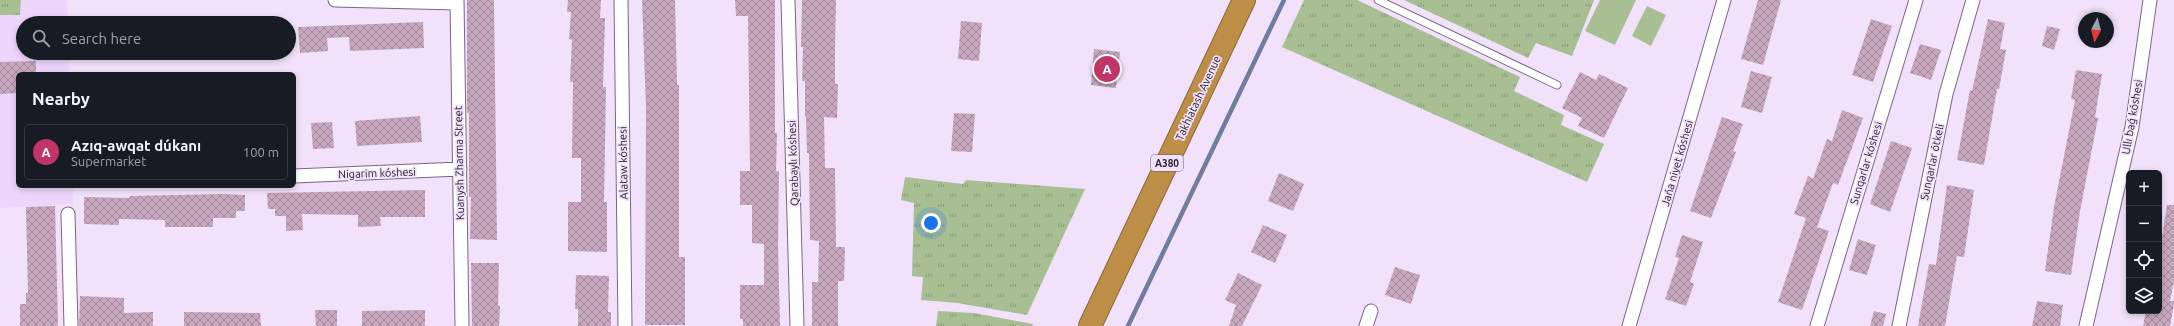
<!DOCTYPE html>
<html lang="en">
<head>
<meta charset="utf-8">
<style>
	:root { --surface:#171b24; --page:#20242c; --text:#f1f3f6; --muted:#9ea1a6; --line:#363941; --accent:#c03466 }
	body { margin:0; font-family:Ubuntu,sans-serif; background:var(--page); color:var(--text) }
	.controls { position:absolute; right:12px; bottom:12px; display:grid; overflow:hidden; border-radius:6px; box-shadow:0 2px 6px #0003 }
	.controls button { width:36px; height:36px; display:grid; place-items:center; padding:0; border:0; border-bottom:1px solid var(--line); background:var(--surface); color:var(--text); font:20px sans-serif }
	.compass { position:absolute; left:2078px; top:12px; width:36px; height:36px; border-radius:50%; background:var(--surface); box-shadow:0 2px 6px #0003; rotate:187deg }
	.you { position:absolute; left:931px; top:223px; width:14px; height:14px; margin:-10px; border:3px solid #fff; border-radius:50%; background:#1a73e8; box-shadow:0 0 0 6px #1a73e833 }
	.badge { display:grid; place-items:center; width:26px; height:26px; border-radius:50%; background:var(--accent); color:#fff; font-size:13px; font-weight:700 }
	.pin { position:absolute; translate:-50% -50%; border:2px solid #fff; box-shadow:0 1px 4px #0006 }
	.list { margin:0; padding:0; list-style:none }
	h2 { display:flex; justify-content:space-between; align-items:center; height:52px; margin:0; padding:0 16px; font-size:17px }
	h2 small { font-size:13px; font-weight:400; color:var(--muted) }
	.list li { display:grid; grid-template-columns:26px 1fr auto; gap:12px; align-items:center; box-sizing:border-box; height:56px; margin:0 8px 8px; padding:0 8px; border:1px solid var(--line); border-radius:6px }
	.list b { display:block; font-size:15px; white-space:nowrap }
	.list p { margin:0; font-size:13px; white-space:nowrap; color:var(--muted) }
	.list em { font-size:13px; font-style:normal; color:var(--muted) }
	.icon { flex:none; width:22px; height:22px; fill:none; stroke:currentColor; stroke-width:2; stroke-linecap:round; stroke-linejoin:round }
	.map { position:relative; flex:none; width:2174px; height:326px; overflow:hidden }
	.search { position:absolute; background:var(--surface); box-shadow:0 2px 6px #0003; left:16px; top:16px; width:280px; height:44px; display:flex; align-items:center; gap:10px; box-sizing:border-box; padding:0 14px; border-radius:22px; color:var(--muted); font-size:15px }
	.panel { position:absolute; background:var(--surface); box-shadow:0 2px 6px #0003; left:16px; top:72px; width:280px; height:116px; border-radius:6px }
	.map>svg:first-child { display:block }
	.built { fill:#eed5fc }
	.grass { fill:url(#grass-tufts) }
	.park { fill:#a8bf93 }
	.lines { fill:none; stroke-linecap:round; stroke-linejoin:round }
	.stream { stroke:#6f7d9f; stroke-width:4.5 }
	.building { fill:url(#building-cross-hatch) }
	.lane-casing { stroke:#796783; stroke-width:9 }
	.street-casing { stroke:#796783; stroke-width:15 }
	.highway-casing { stroke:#89683d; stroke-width:24 }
	.lane { stroke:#fff; stroke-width:7 }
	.street { stroke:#fff; stroke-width:13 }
	.highway { stroke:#bd8e46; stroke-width:22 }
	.labels { text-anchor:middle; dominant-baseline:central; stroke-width:3.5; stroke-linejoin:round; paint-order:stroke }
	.shield { fill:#f1e1fb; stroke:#645b6a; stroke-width:1 }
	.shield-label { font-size:10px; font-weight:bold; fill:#28212c }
	.street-label { font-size:11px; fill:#28212c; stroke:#f1e1fb }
</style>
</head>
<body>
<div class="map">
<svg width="2174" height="326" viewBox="0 0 2174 326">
	<defs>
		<pattern id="grass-tufts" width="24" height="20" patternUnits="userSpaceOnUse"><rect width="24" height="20" fill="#a8bf93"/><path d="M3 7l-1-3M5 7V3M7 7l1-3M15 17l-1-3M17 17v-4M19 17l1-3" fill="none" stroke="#899b78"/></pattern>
		<pattern id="building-cross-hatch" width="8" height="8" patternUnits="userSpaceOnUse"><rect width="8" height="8" fill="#c8a8be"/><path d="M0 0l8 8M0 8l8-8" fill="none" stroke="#a2889b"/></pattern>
	</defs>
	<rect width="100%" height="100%" fill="#f1e1fb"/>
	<path class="built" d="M0 0H67L68 23H23V53H69V74H18V186H73V204L0 208Z"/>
	<path class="grass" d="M0 0H21L20 15H0Z
		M1304 0H1357L1520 77 1514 91 1564 115 1561 125 1604 144 1587 182 1282 47Z
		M1404 0H1594L1572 56 1536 43 1528 58Z
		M905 177 963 184 966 180 1085 189 1027 315 957 303 921 300 923 277 912 276 914 203 901 200Z
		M938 311 974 313 1033 324 1032 326H936Z"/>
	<path class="park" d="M1600 0H1636L1615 45 1585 31Z
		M1647 6 1666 15 1651 46 1632 36Z"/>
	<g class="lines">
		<path class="stream" d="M1128 326 1284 0"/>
	</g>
	<path class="building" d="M467 0H494L497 240 470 239 471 197H469V113H467Z
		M568 0H601L600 18H605L603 87H606L604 202H607V252L568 251V202H581V158H572L573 82H570L572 40 569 39 571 12H567Z
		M642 0H675L677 85H679V257H685V325H645L646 108Z
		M735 0H775V133H777L776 171H779L778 246 780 326H743V319H740V285H764V244L752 243V205H740V171H750L748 16H736Z
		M802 0H836L835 49V84H838L837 118 824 117 825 168H835L836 247H845L844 281H838V326H812V282H818L819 241 810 240 809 153H807L806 117H805V81H802L803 47H801Z
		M1758 0H1781L1763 65 1741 59Z
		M1871 19 1892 26 1873 82 1852 75Z
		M1988 19 2005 23 2000 49 2006 50 1999 89H1997L1984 165 1957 160 1970 90 1972 91Z
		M961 21 982 23 979 61 958 59Z
		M423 22 424 48 350 51 349 37 327 38 328 51 300 53 298 27Z
		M2047 26 2060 29 2054 50 2042 46Z
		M1920 44 1941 50 1931 80 1910 73Z
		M1094 49 1120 52 1116 88 1091 85Z
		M36 61V74H18V93L0 94V62Z
		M2076 70 2102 74 2095 117 2098 118 2080 211 2071 275 2045 271 2054 207 2075 100 2071 99Z
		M1751 71 1772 77 1762 113 1741 107Z
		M1580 72 1596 80 1599 74 1628 88 1604 138 1578 126 1582 118 1562 108Z
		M1842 110 1863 118 1838 185 1833 183 1817 227 1829 231 1802 310 1778 302 1806 218 1794 214 1808 176 1813 179 1827 139 1832 141Z
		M954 113 975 114 972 152 951 151Z
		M420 116 422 142 357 146 355 121Z
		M1722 117 1743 124 1733 151 1736 152 1711 218 1690 211Z
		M332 122 334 148 313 149 311 123Z
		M1891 141 1912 148 1890 212 1870 204Z
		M1279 173 1304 184 1293 211 1268 201Z
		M1947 185 1974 190 1964 257 1957 256 1945 326H1918L1929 264 1936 265Z
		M425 190V217H380L381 226 358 227V215L302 214 303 230 286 231V216H275V209H268L267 193Z
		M222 194 245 195V211H236V218H213V227H165V220L119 219V225L84 224V197L129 198 130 196Z
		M2167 205H2174V281L2170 301H2174V304L2170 326H2143L2146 311H2159V256Z
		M55 206 58 326H20V304H26V293H28L26 207Z
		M1263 225 1287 235 1275 263 1251 252Z
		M1682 235 1703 242 1690 282 1694 284 1686 306 1665 299 1679 258 1675 257Z
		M1858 239 1876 245 1867 275 1849 270Z
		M471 263H499L498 306H500L499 326H472Z
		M1395 267 1420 275 1411 304 1385 295Z
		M1238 273 1262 285 1242 326H1229L1236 305 1225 300Z
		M576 275 609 276 608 312H611V326H578V309H575Z
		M80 296 124 298V313L153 312V326H79Z
		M2037 301 2063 305 2060 326H2032Z
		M315 310H337V326H316Z
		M425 310V326H362V311Z
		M1874 311 1886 314 1883 326H1870Z
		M184 312 260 313 261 326H184Z"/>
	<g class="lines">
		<defs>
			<path id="lane" d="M1378 0 1557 85"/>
			<path id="street" d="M335 0 457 3
				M457 0 462 326
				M621 0 625 326
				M788 0 797 326
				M294 176 460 169
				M68 214 71 326
				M1366 326 1371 311
				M1629 326 1724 0
				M1817 326 1916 0
				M1899 326 1946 94 1973 0
				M2086 326 2132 127 2150 0"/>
			<path id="highway" d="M1090 326 1244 0"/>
		</defs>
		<use href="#lane" class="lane-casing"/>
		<use href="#street" class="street-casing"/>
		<use href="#highway" class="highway-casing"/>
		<use href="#lane" class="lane"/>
		<use href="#street" class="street"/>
		<use href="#highway" class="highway"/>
	</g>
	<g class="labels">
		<rect class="shield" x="1151" y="155" width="32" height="16" rx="3"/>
		<g class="shield-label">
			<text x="1167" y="163">A380</text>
		</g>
		<g class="street-label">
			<text transform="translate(1198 98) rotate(-65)">Takhiatash Avenue</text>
			<text transform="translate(2132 117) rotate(-80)">Ullı baǵ kóshesi</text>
			<text transform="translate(1932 162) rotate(-78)">Sunqarlar ótkeli</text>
			<text transform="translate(459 163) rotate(-91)">Kuanysh Zharma Street</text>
			<text transform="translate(623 163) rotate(-91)">Alataw kóshesi</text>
			<text transform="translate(793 163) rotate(-92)">Qarabaylı kóshesi</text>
			<text transform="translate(1677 163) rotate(-74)">Jańa niyet kóshesi</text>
			<text transform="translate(1866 163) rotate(-73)">Sunqarlar kóshesi</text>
			<text transform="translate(377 173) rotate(-2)">Nigarim kóshesi</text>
		</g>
	</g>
</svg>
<div class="controls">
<button>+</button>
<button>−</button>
<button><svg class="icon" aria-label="locate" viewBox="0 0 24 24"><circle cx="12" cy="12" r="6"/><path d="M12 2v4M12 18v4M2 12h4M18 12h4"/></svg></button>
<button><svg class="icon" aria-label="layers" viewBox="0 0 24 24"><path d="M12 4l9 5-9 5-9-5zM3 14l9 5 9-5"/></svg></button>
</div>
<svg class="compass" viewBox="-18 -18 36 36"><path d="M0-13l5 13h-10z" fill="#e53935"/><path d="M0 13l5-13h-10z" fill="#9ea1a6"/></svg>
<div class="you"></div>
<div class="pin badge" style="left:1107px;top:69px">A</div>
<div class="search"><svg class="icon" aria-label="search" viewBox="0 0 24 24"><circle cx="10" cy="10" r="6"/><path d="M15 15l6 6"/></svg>Search here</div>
<section class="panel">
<h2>Nearby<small></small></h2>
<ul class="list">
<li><span class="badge">A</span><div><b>Azıq-awqat dúkanı</b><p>Supermarket</p></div><em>100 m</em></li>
</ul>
</section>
</div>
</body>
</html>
